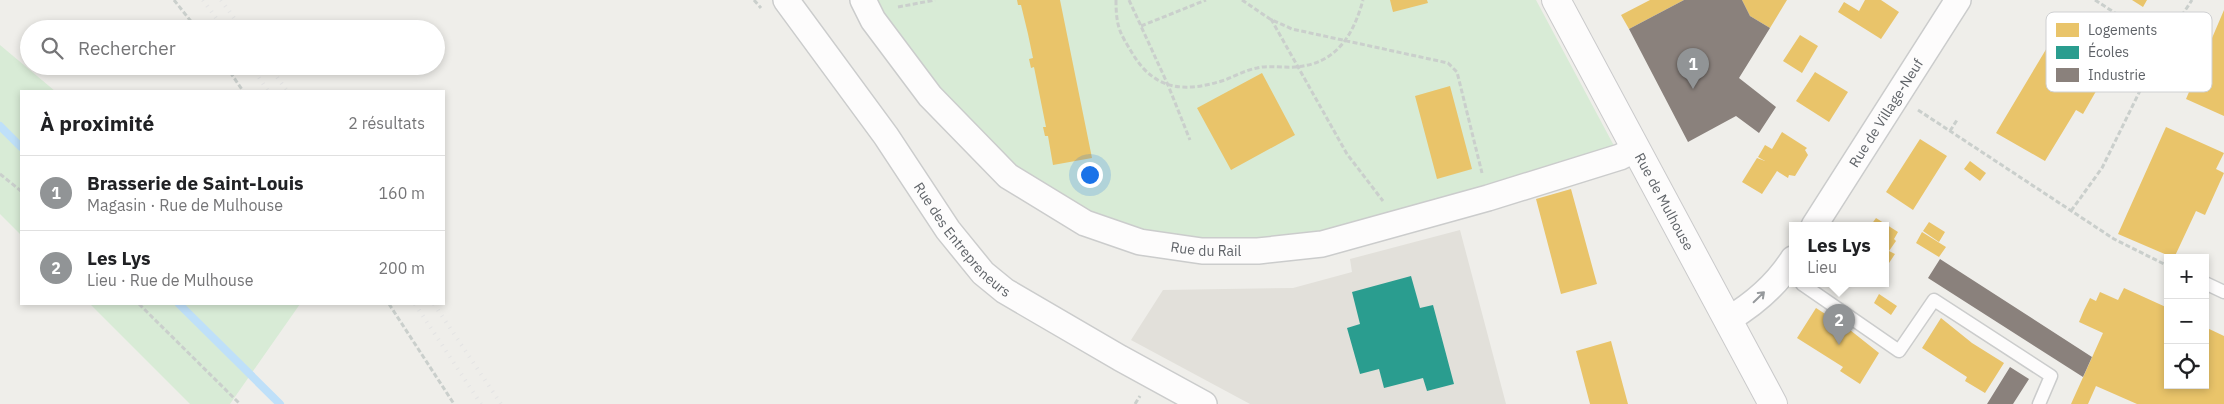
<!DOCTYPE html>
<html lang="fr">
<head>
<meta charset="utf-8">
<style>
	:root { --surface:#fff; --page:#f6f6f6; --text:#202124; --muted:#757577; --line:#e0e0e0; --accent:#919496 }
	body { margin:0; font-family:"IBM Plex Sans",sans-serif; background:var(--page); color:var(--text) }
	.controls { position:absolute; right:15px; bottom:15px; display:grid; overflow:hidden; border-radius:0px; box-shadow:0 2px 8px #0003 }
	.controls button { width:45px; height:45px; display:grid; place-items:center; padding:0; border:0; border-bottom:1px solid var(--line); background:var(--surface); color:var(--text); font:25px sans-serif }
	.you { position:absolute; left:1089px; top:174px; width:18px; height:18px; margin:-12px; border:4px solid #fff; border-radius:50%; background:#1a73e8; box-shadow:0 0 0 8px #1a73e833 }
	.badge { display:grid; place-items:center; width:32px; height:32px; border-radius:50%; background:var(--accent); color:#fff; font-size:16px; font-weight:700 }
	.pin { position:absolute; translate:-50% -41px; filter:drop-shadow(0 1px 2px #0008) }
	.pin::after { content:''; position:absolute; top:26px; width:18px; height:15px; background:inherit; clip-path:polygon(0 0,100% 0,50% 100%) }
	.popup { position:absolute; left:1789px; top:222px; width:100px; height:65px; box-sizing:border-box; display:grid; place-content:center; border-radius:0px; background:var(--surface); filter:drop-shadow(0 1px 4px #0005); font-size:16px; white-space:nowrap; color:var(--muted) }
	.popup b { font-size:19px; color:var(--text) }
	.popup::after { content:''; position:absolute; left:50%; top:100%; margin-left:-10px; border:10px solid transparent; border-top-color:var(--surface) }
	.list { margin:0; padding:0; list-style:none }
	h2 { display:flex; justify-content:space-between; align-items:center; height:65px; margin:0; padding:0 20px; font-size:21px }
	h2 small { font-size:16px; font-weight:400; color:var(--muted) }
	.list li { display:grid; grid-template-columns:32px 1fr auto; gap:15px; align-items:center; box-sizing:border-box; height:75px; padding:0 20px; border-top:1px solid var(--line) }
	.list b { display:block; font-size:19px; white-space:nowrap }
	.list p { margin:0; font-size:16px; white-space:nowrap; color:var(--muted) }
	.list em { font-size:16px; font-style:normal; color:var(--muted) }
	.icon { flex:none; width:28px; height:28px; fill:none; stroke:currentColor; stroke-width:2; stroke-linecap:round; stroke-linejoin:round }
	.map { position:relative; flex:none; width:2224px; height:404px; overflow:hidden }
	.search { position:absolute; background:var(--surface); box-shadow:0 2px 8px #0003; left:20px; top:20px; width:425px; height:55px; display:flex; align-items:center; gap:12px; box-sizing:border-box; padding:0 18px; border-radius:28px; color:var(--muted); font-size:19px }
	.panel { position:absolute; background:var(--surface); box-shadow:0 2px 8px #0003; left:20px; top:90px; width:425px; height:215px; border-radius:0px }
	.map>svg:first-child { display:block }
	.education { fill:#e2e0da }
	.green { fill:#d8ebd6 }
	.homes { fill:#e9c46a }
	.schools { fill:#2a9d8f }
	.industry { fill:#8a817c }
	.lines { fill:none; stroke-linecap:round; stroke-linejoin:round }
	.stream { stroke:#bfe0f9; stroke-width:8 }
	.lane-casing { stroke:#cbcccc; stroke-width:15 }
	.street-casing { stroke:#cbcccc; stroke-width:28 }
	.secondary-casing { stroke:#cacacb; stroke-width:30 }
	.path { stroke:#cacfcc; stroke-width:3; stroke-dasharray:5 2.5; stroke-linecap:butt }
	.lane { stroke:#fdfcfc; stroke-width:12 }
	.street { stroke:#fdfcfc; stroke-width:25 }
	.secondary { stroke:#fdfcfc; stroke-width:28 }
	.rail { stroke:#e4e4e4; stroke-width:4; stroke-dasharray:1 6; stroke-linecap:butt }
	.oneway { stroke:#96999c }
	.labels { text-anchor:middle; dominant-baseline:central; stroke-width:5; stroke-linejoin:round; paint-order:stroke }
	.street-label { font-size:14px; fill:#5f6368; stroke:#fff }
	.key { fill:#fff; stroke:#cfd0d2; stroke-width:1 }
	.key-label { font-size:14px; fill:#5f6368 }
</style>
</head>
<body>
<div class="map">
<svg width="2224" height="404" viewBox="0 0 2224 404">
	<rect width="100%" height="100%" fill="#efeeea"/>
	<path class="education" d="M1460 230 1506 404H1250L1131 340 1163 290 1293 288 1352 272 1350 259Z"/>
	<path class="green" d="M863 0H1536L1620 157 1322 244 1140 242 1008 176Z
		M0 45 55 91H21V235L0 214Z
		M90 304H300L230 404H190Z"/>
	<path class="homes" d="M1017 0H1060L1092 158 1053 165 1048 136H1045L1043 127H1046L1034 67 1031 68 1029 59 1033 58 1028 34 1021 5H1018Z
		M1390 0H1427L1428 3 1393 12Z
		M1650 0H1684L1629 29 1621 15Z
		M1742 0H1787L1770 28 1750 16Z
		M1865 0H1881L1899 12 1881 39 1838 12 1844 2 1859 11Z
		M2132 0H2147L2143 7Z
		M2224 10V116L2186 99Z
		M2060 26 2109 55 2097 75 2103 79 2083 114 2076 110 2045 161 1996 133Z
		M1800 35 1818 46 1802 73 1783 61Z
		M1815 72 1848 92 1829 122 1796 101Z
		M1262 73 1295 135 1231 170 1197 108Z
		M1450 86 1472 169 1437 179 1415 96Z
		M2166 127 2224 153 2216 169 2224 173 2205 215 2196 211 2174 258 2118 234Z
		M1782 132 1807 148 1805 150 1808 155 1795 176 1789 175 1788 178 1777 171 1762 194 1742 182 1757 158 1765 161 1758 157 1765 145 1772 149Z
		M1920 139 1947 156 1913 210 1886 192Z
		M1970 161 1986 173 1980 181 1964 169Z
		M1571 189 1597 284 1561 294 1536 199Z
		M1876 218 1898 232 1894 239 1896 241 1889 251 1895 254 1885 269V226H1864L1867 222 1871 225Z
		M1929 222 1945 232 1939 242 1923 231Z
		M1922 232 1946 247 1939 257 1916 243Z
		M2124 288 2168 308V385H2205V327L2224 336V404H2137L2096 386 2088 404H2071L2103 333 2079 322 2084 310 2090 298 2096 301 2100 292 2118 300Z
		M1879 294 1897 306 1891 315 1874 303Z
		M1816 308 1850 330 1879 353 1860 384 1840 371 1843 367 1797 338Z
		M1941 318 1972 343 2004 363 1985 393 1965 381 1967 377 1922 348Z
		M1611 341 1628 404H1590L1576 351Z"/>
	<path class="schools" d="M1411 276 1420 308 1433 305 1454 384 1427 391 1423 378 1384 388 1379 369 1360 374 1347 328 1360 324 1352 292Z"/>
	<path class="industry" d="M1684 0H1742L1750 16 1770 28 1739 78 1776 107 1759 133 1736 116 1688 142 1629 29Z
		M1940 259 2092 357 2083 377 1928 278Z
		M2010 367 2029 379 2013 404H1987Z"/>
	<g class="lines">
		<path class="stream" d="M0 126 21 147
			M179 304 280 404"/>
		<defs>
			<path id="lane" d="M2205 283 2224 292
				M1802 284 1899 351 1934 300 2051 376 2039 404"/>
			<g id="street">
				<path id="s1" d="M786 0 886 136 948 230 983 273 1005 291 1120 358 1204 404"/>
				<path id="s2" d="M863 0 873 20 930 96 1008 176 1085 223 1140 242 1202 251H1258L1322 244 1488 198 1620 157 1636 149"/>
				<path id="s3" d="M1814 226 1958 0"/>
				<path d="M1729 319C1754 304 1777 284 1793 259"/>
			</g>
			<g id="secondary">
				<path id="s4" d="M1556 0 1773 404"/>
			</g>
		</defs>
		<use href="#lane" class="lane-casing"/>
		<use href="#street" class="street-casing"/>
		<use href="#secondary" class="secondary-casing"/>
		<path class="path" d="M174 0 197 29
			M754 0 761 8
			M1116 0C1116 28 1120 33 1134 56 1157 92 1187 92 1225 80 1235 76 1246 70 1257 68 1269 65 1283 68 1295 67 1336 64 1353 36 1363 0
			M1129 0 1168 85 1190 140
			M1242 0 1270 19 1292 29 1448 63 1457 72 1482 173
			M2095 0 2163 44
			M898 7 935 0
			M1271 19 1347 154 1383 201
			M1141 26 1206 0
			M226 66 243 91
			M1918 110 2114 239 2168 266
			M1950 131 1957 120
			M0 174 21 191
			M2071 211 2102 168 2163 44 2192 0
			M139 304 240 404
			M389 304 454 404
			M1135 404 1140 396"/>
		<use href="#lane" class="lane"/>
		<use href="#street" class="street"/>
		<use href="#secondary" class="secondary"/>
		<path class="rail" d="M203 0 224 29
			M221 0 242 29
			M251 66 268 91
			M269 66 287 91
			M415 304 481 404
			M434 304 501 404"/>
	</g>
	<defs><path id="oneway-shaft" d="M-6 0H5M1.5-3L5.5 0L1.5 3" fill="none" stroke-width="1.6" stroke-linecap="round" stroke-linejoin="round" transform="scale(1.25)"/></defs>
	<use class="oneway" href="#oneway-shaft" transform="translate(1759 297) rotate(-44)"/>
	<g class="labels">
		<g class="street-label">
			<text stroke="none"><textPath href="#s3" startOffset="134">Rue de Village-Neuf</textPath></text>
			<text stroke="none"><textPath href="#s4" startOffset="229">Rue de Mulhouse</textPath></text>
			<text stroke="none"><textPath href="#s1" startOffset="298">Rue des Entrepreneurs</textPath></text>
			<text stroke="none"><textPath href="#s2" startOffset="444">Rue du Rail</textPath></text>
		</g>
	</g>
	<rect x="2046" y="12" width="166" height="80" rx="8" class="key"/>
	<rect x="2056" y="23" width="23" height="14" fill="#e9c46a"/>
	<rect x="2056" y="46" width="23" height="13" fill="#2a9d8f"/>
	<rect x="2056" y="68" width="23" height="14" fill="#8a817c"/>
	<g class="key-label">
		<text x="2088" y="35">Logements</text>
		<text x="2088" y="57">Écoles</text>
		<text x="2088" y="80">Industrie</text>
	</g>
</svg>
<div class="controls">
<button>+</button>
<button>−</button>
<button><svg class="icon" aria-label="locate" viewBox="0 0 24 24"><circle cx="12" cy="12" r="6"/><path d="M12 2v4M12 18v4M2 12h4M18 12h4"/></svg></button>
</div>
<div class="you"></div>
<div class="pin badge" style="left:1693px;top:89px">1</div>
<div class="pin badge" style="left:1839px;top:345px">2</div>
<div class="popup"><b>Les Lys</b>Lieu</div>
<div class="search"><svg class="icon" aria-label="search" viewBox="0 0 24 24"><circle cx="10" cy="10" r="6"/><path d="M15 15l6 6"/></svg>Rechercher</div>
<section class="panel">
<h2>À proximité<small>2 résultats</small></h2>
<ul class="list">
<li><span class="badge">1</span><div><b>Brasserie de Saint-Louis</b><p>Magasin · Rue de Mulhouse</p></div><em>160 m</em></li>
<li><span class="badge">2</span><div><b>Les Lys</b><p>Lieu · Rue de Mulhouse</p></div><em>200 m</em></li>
</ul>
</section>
</div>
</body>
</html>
